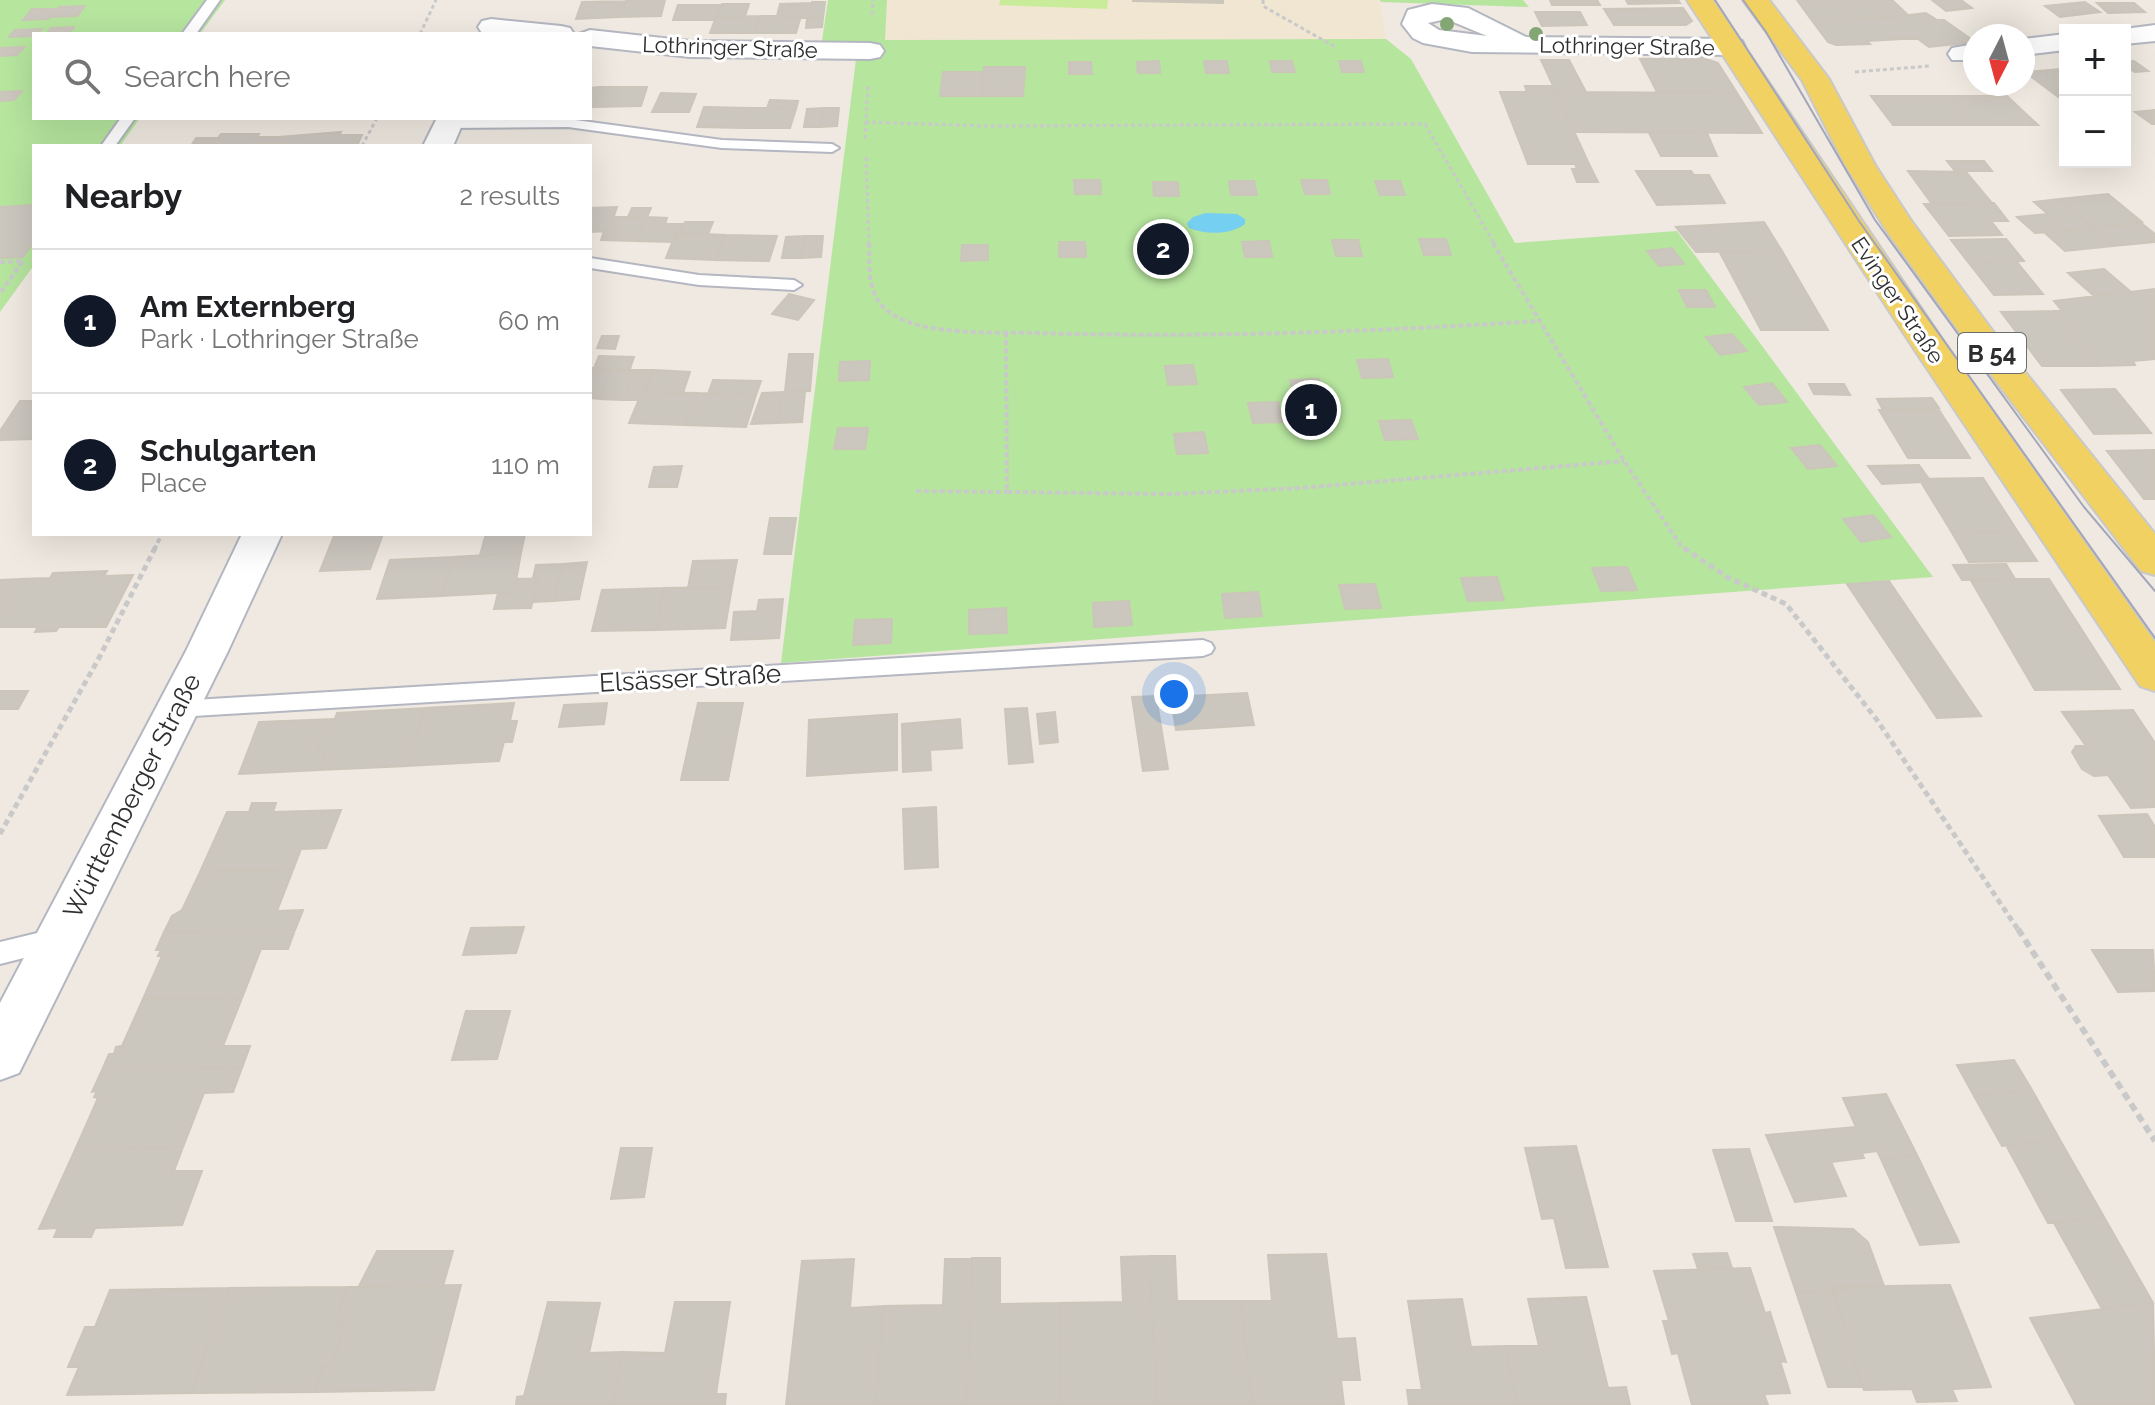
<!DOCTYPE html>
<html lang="en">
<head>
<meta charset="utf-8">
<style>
	:root { --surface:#fff; --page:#f2f2f2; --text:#202124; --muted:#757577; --line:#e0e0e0; --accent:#111827 }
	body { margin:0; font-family:Raleway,sans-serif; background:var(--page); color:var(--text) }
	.controls { position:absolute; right:24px; top:24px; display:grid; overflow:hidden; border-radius:0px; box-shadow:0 8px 32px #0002 }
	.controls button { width:72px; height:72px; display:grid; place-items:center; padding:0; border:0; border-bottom:2px solid var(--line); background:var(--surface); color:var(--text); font:40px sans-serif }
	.compass { position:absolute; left:1963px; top:24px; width:72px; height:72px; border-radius:50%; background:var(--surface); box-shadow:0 8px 32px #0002; rotate:186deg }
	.you { position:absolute; left:1174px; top:694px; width:28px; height:28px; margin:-20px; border:6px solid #fff; border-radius:50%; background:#1a73e8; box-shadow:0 0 0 12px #1a73e833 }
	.badge { display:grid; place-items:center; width:52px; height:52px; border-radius:50%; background:var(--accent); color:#fff; font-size:26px; font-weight:700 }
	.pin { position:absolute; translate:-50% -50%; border:4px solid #fff; box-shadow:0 2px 8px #0006 }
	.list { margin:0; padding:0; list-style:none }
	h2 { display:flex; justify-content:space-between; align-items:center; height:104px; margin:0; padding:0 32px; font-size:34px }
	h2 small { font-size:26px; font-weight:400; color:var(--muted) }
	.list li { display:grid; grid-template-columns:52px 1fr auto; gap:24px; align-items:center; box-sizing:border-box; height:144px; padding:0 32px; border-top:2px solid var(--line) }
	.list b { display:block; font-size:30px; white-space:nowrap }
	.list p { margin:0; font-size:26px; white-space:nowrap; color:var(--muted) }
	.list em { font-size:26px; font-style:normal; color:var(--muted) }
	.icon { flex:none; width:44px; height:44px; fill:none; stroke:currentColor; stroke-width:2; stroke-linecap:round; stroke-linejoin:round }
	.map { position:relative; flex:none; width:2155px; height:1405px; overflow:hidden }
	.search { position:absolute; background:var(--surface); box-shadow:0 8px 32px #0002; left:32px; top:32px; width:560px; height:88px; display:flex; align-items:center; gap:20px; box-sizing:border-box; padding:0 28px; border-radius:0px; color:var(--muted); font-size:30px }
	.panel { position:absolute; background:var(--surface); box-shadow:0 8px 32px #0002; left:32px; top:144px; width:560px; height:392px; border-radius:0px }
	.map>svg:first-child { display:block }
	.education { fill:#f0e6d1 }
	.green { fill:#b6e59e }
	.pitch { fill:#c9ec9a }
	.water { fill:#75cff0 }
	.building { fill:#cbc7bf; stroke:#cbc5ba; stroke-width:2 }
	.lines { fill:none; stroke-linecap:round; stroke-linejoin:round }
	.service-casing { stroke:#b4b7c1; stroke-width:4 }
	.minor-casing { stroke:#b4b7c1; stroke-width:4 }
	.primary-casing { stroke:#c9c9c9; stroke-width:4 }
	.path-far3 { stroke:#c9c9c9; stroke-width:3; stroke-dasharray:4 3; stroke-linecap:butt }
	.path-far2 { stroke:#c9c9c9; stroke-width:4; stroke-dasharray:5 3; stroke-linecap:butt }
	.path-far1 { stroke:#c9c9c9; stroke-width:5; stroke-dasharray:6 4; stroke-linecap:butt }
	.path { stroke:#c9c9c9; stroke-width:6; stroke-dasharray:8 5; stroke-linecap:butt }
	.service { fill:#fff; fill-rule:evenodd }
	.minor { fill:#fff; fill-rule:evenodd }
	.primary { fill:#f2d163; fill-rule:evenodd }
	.tram { stroke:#a3a6b8; stroke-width:2 }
	.tree { fill:#84a574 }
	.labels { text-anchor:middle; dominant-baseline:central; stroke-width:6; stroke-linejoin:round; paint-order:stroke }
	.far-street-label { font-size:22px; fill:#2e2e2e; stroke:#fff }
	.shield { fill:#fff; stroke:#6d6d6d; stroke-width:2 }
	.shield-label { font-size:24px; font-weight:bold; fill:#2e2e2e }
	.street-label { font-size:26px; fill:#2e2e2e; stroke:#fff }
</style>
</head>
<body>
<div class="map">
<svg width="2155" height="1405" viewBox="0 0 2155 1405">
	<rect width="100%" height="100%" fill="#efe9e1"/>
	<path class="education" d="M887 0H1380L1386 39 884 40Z"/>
	<path class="green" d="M0 0H225L200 34H34V118H140L120 146H34V265L0 312Z
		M828 0H887L885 40 1386 39 1411 59 1515 243 1677 231 1933 577 781 663 857 51 822 41Z
		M1380 0H1523L1529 7 1381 2Z"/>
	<path class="pitch" d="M1000 0H1108L1107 9 999 5Z"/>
	<path class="water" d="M1206 213 1237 214 1245 219V224C1230 235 1206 235 1189 228L1187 223 1193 217Z"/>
	<path class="building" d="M637 0H665L661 16 619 17 626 1Z
		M1223 0V3L1133 1V0Z
		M1550 0H1597L1600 5H1552Z
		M1626 0H1678L1680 3 1628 4Z
		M1797 0H1844L1858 18H1810Z
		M1844 0H1866L1884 18H1858Z
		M1866 0H1892L1908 15 1884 18Z
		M1932 0H1961L1972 8 1946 11Z
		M626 1 619 17 576 19 582 2Z
		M812 2H825L823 18H809Z
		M2085 2 2100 12 2060 17 2045 6Z
		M812 3 809 18 777 16 780 4Z
		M2097 3H2134L2145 12 2108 13Z
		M722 4H749L745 16 718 17Z
		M678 5H693L687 20H673Z
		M693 5H708L702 20H687Z
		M708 5H722L715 20H702Z
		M85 6 77 16 51 17 59 7Z
		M1683 8 1692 21 1686 25H1614L1604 9Z
		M32 9H57L48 19 23 20Z
		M1535 12H1580L1587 25 1542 26Z
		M1926 13 1937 20H1944L1975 42 1929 47 1918 39H1902L1867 41 1870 44 1836 45 1828 42 1810 18H1884Z
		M761 16 754 33H710L716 17Z
		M761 16H801L796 33H754Z
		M807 18H823L822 27 806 28Z
		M74 27 69 34H46L51 28Z
		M42 29 34 36 9 37 15 30Z
		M24 47 17 55 0 56V48Z
		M1704 58 1718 63 1737 93 1657 92 1640 59Z
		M1541 60H1569L1586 92H1556Z
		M1159 61 1160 73H1138L1137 62Z
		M1204 61H1227L1229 73H1206Z
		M1270 61H1292L1295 72H1272Z
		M1339 61H1361L1364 72H1342Z
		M2134 61 2148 71 2135 72 2125 66V62Z
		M1069 62H1091L1092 74H1069Z
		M984 67H1025L1023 96H982Z
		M2061 69 2065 72V102L2025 72Z
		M943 72H983L981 96H940Z
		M1525 86H1553L1556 92H1527Z
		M601 87H647L641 106 594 107Z
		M601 87 594 107H590V88Z
		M22 91 14 100 0 101V92Z
		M1500 92H1556L1589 164H1528Z
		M1556 92 1737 93 1762 133 1574 132Z
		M661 93 696 94 689 112H652Z
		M1871 96H1949L1974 125H1893Z
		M1949 96H2007L2038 125H1974Z
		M770 100 798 101 796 109 767 108Z
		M704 107 749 108 743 128 697 127Z
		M749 108H767L796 109 790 128H743Z
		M823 108H839L837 126 821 127Z
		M823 108 821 127H804L807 109Z
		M2155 110V124H2152L2135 112Z
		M341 132 339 135H362L357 146H274L279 137Z
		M1649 133H1707L1717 156H1661Z
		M221 134H259L257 137H279L274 146H191L196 138H218Z
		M1947 161H1984L1992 171H1955Z
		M1575 164H1589L1598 182H1577L1572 169H1577Z
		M1636 171H1691L1694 175H1709L1725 203 1657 205Z
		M1908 171 1966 172 1992 203 1932 204Z
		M1074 180H1100L1101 194H1075Z
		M1301 180H1327L1330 194H1305Z
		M1229 181H1254L1257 195H1231Z
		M1375 181H1400L1405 195H1380Z
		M1153 182H1178L1179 196H1154Z
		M2108 194 2142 222 2092 227 2059 199Z
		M2059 199 2092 227 2093 228 2067 231 2034 202Z
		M1994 203 2008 221H1991L2002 235 1949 236 1924 204Z
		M34 205V241L23 257 0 258V207Z
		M617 207 609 231 590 232V208Z
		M632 208H651L647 217H628Z
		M2048 214 2067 231 2035 233 2017 217Z
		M614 217H647L636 241 601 240 604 231H609Z
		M647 217 667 218 665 224H684L673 242 636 241Z
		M685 222H713L708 234 681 233Z
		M1764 222 1782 251 1696 252 1676 227Z
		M2141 223 2155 234V242L2113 246 2092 227Z
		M2093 228 2113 246 2065 251 2045 233Z
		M676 233H681L725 235 715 260 666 258Z
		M726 235 777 236 769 261 715 260Z
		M804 236H823L821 257 801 258Z
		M804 236 801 258H782L786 237Z
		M1419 239H1446L1451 255H1424Z
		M2006 239 2024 261 1968 262 1951 240Z
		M1332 240H1358L1362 256H1336Z
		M1269 241 1272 257H1245L1242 242Z
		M1059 242H1085L1086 257H1059Z
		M1149 242H1176L1177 257H1151Z
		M962 245H988V260L961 261Z
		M1672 248 1684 264 1659 266 1647 251Z
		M1719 251H1782L1828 330H1761Z
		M2016 261 2043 294 1994 295 1968 262Z
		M2104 269 2131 292 2094 296 2068 273Z
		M2155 289V359L2133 361 2135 365 2098 366 2055 311H2062L2054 301Z
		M1679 290H1706L1715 307H1687Z
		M789 294 814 300 798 320 772 314Z
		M2055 311 2098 366H2042L2001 312Z
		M1732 334 1747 351 1720 355 1706 337Z
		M602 336H619L615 349 597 348Z
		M789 354H813L810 391 785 392Z
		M599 356 634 357 630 369 594 368Z
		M1388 359 1393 377 1362 378 1357 360Z
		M870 361 869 380 839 381 840 362Z
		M1193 365 1197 384 1168 385 1165 366Z
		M592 368 611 369 600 399 590 398Z
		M611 369 635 370 622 400 600 399Z
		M635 370H654L639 400H622Z
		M654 370 690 372 683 393 645 392Z
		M1319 379 1324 398 1295 399 1290 380Z
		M713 380 761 381 756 395 708 394Z
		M1772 383 1787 402 1759 405 1744 387Z
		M1809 384H1844L1850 395 1814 394Z
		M2115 389 2151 433 2094 434 2061 390Z
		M642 392H645L697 393 685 425 629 423Z
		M783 392H805L802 422 777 423Z
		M783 392 777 423 751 424 762 393Z
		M697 393 756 395 746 427 685 425Z
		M1932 398 1939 408 1883 410 1877 399Z
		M20 401H34V439L0 440V431Z
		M1278 402 1282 422 1253 423 1248 403Z
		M1879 410H1939L1970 458H1908Z
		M1411 420 1418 439 1385 440 1379 421Z
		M838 428H868L865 449H834Z
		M1204 432 1208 453 1177 454 1174 434Z
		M1820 445 1837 466 1808 469 1791 448Z
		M2155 450V499H2144L2107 451Z
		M1919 465 1929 479H1919L1921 482 1882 484 1868 466Z
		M682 466 677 487H649L654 467Z
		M1983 478 2018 532 1951 531 1919 479Z
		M1873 515 1891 537 1861 542 1843 519Z
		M770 518H796L791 554H764Z
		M1951 531 2018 532 2037 561 1969 562Z
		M383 534 370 569 320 571 334 536Z
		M486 534H525L521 553 480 555Z
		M521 553 514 592 442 596 453 557Z
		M453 557 442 596 377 599 390 560Z
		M737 560 732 587 688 588 693 561Z
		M587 562 579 599 554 601 563 564Z
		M563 564 554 601 533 602 538 578H533L536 565Z
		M2006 564 2015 579 1962 580 1953 565Z
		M1627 567 1637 590 1601 591 1592 568Z
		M107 571 104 576 133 575 106 627H59L56 631 35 632 38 627H0V612L19 579 50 578 53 573Z
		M1497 577 1504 600 1468 601 1461 578Z
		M538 578 531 608 494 609 498 593 514 592 516 579Z
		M19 579 0 612V580Z
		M1970 579H2049L2120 689 2035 690Z
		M1889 581 1981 716 1937 718 1847 584Z
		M1375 584 1381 608 1345 609 1339 585Z
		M732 587 725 628 656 630 664 588Z
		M664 588 656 630 592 631 602 590Z
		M1258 592 1262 616 1225 618 1222 594Z
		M783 599 779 638 731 640 734 612 757 611 759 600Z
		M1129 601 1132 625 1094 627 1093 603Z
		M1006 608 1007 633 969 634V610Z
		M892 619 891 643 853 645 855 620Z
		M0 691H28L18 709H0Z
		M1247 693 1254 725 1176 730 1171 697Z
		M1156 696 1168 769 1143 771 1132 697Z
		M514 703 510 721H517L512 742H504L499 761 408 766 425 708Z
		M607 703 604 724 559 727 564 705Z
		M698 703H743L728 780H681Z
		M425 708 408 766 319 770 325 752H317L323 731 331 730 337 713Z
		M1027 708 1033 762 1009 764 1005 709Z
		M2133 710 2155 743V807L2131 808 2108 775 2094 776 2082 769 2072 752 2076 746H2086L2062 712Z
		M1055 712 1058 742 1040 744 1037 714Z
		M897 714V770L807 776 809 720Z
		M335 719 331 730 323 731 317 752H325L319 770 239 774 259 722Z
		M960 719 962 748 930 750 931 770 903 772 902 724Z
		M252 803H276L273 812 341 810 326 848 301 849 293 870 200 872 227 812H249Z
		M936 807 938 867 905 869 903 809Z
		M2147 814 2155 827V857H2124L2099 816Z
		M293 870 277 911 303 910 295 930 164 932 172 916 182 910 200 872Z
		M524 927 516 953 463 955 471 928Z
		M295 930 288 949H261L242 998 143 999 162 956H158L161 950H156L164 932Z
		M2092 950H2153L2155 991 2118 992Z
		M242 998 223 1046H250L242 1068 102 1070 109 1054H114L116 1047 122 1046 143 999Z
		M466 1011H510L497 1059 452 1060Z
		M2014 1060 2032 1090 1974 1096 1957 1065Z
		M242 1068 233 1092 204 1093 183 1147 75 1150 98 1098 94 1097 97 1091 92 1092 102 1070Z
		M2032 1090 2060 1140 2002 1146 1974 1096Z
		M1886 1094 1917 1155 1881 1159 1877 1151 1862 1153 1864 1158 1831 1162 1846 1196 1795 1202 1766 1135 1856 1127 1843 1098Z
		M2060 1140 2104 1217 2048 1223 2006 1145Z
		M1576 1146 1608 1267 1566 1268 1554 1218 1542 1219 1525 1148Z
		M183 1147 174 1171H202L182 1225 95 1228 91 1237H54L58 1228 39 1229 75 1150Z
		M621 1148H652L644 1197 611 1199Z
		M1749 1149 1772 1221H1736L1713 1150Z
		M1917 1155 1959 1242 1920 1245 1881 1159Z
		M2104 1217 2153 1303 2102 1309 2054 1223Z
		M1774 1227 1853 1229 1868 1242 1884 1286 1796 1292Z
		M377 1251H453L443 1286H359Z
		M1727 1253 1732 1268 1698 1269 1693 1254Z
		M1326 1254 1337 1339 1355 1338 1360 1380H1341L1344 1405H1252L1241 1301H1272L1268 1255Z
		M1149 1256 1157 1405H1061L1060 1303 1123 1302 1121 1257Z
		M1149 1256H1175L1177 1301H1241L1252 1405H1157Z
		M972 1258H1000V1304L1060 1303 1061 1405H967Z
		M854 1259 850 1308 883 1306 876 1405H786L802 1261Z
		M945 1259H972L967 1405H876L883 1306 943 1305Z
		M1750 1268 1765 1313 1770 1312 1786 1362 1780 1361 1790 1393 1764 1394 1768 1405H1692L1678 1353 1672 1354 1663 1321H1669L1654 1271Z
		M461 1285 434 1390 315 1392 323 1366 332 1365 344 1324 336 1325 347 1287Z
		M1950 1285 1991 1387 1952 1389 1957 1401 1917 1402 1912 1389 1864 1390 1831 1287Z
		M347 1287 336 1325 344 1324 332 1365 323 1366 315 1392 191 1393 229 1288Z
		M229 1288 191 1393 67 1395 79 1367H68L85 1327H95L110 1290Z
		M1833 1291 1863 1387H1828L1796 1292Z
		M1586 1297 1608 1388 1626 1387 1630 1405H1517L1505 1346H1539L1528 1299Z
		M1462 1299 1471 1347 1505 1346 1517 1405H1409L1407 1390H1422L1408 1301Z
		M548 1302 600 1303 589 1353 622 1352 613 1405H516L517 1397 524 1396Z
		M675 1302H730L716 1394H726L725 1405H613L622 1352 665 1353Z
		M2153 1303 2155 1405H2076L2030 1318Z"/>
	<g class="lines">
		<defs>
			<path id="service" d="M207 0H220L196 34H182Z
				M121 118H135L115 146H101Z
				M568 119 722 140 832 144 839 148 832 152 722 148 568 127 448 128 441 124 448 120Z
				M590 258 699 275 794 280 802 285 794 290 699 285 590 268Z
				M1203 640 1211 643 1214 648 1211 653 1203 656 177 717 169 715 166 709 169 703 177 701Z
				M58 928 67 931 71 939 67 947 0 964V942Z"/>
			<path id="minor" d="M1432 4 1468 8 1526 37 1732 39 1742 41 1745 47 1742 53 1732 55 1472 52 1423 43 1413 38 1402 24 1408 10ZM1446 19 1487 36 1439 30 1428 23Z
				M491 19 561 26 570 28 574 34 482 33 478 27 482 21Z
				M2155 25V41L2125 44V30H2117Z
				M590 30 690 41 870 43 880 45 884 51 880 57 870 59 690 57 590 46V34H579Z
				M2065 34V50L2023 55V39Z
				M1975 44V60H1952L1948 54 1952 48Z
				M437 118H465L453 146H423Z
				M242 534H282L228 651 19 1073 0 1080V1003L186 651Z"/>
			<path id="primary" d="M1687 0H1713L1948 348 2155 642V691L2140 686 1916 352Z
				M1743 0H1769L1829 79 1875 165 1912 222 1997 337 2155 534V575L2141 571 1973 351 1888 233 1845 165 1802 80Z"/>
		</defs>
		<use href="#service" class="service-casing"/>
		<use href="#minor" class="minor-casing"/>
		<use href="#primary" class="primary-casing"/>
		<path class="path-far3" d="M1263 0V6L1337 48
			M872 15 873 0
			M420 34 436 0
			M1855 72 1929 66
			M865 122 986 126 1425 124 1495 245
			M865 139 868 85
			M362 146 377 118
			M866 157 869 245"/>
		<path class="path-far2" d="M869 243C870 271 866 297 892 314 925 336 996 332 1035 333 1203 338 1370 332 1538 321
			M1493 243 1624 461 1681 546 1687 550
			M0 262 23 261 0 293
			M1006 332 1007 492 1172 494 1300 488 1624 461
			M916 491 1007 492
			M154 550 162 534"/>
		<path class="path-far1" d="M1684 548 1727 577 1786 604 1877 720 2019 931
			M0 834 99 658 155 548"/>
		<path class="path" d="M2018 929 2155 1141"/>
		<use href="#service" class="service"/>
		<use href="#minor" class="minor"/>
		<use href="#primary" class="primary"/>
		<path class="tram" d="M1715 0 1859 221 2155 638
			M1743 0 1766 32 1875 220 2084 507 2155 591"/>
	</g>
	<g class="tree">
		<circle cx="1447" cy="24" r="7"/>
		<circle cx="1536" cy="34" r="7"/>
	</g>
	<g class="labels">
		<g class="far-street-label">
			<text transform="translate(1627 46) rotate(1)">Lothringer Straße</text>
			<text transform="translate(730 47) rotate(2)">Lothringer Straße</text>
			<text transform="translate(1898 300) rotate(56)">Evinger Straße</text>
		</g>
		<rect class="shield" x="1958" y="333" width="68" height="40" rx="6"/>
		<g class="shield-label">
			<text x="1992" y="353">B 54</text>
		</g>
		<g class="street-label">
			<text transform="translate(690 678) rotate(-3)">Elsässer Straße</text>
			<text transform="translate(132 796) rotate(-63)">Württemberger Straße</text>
		</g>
	</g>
</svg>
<div class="controls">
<button>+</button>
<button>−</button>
</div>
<svg class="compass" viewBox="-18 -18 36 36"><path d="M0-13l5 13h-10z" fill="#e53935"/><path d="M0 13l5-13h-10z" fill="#757577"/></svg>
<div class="you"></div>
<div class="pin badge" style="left:1311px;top:410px">1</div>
<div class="pin badge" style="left:1163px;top:249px">2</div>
<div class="search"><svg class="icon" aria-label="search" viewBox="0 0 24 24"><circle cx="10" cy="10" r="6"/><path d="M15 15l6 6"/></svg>Search here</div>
<section class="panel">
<h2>Nearby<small>2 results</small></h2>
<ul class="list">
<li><span class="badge">1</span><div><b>Am Externberg</b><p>Park · Lothringer Straße</p></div><em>60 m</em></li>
<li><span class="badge">2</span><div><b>Schulgarten</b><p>Place</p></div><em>110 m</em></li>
</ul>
</section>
</div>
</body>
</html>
